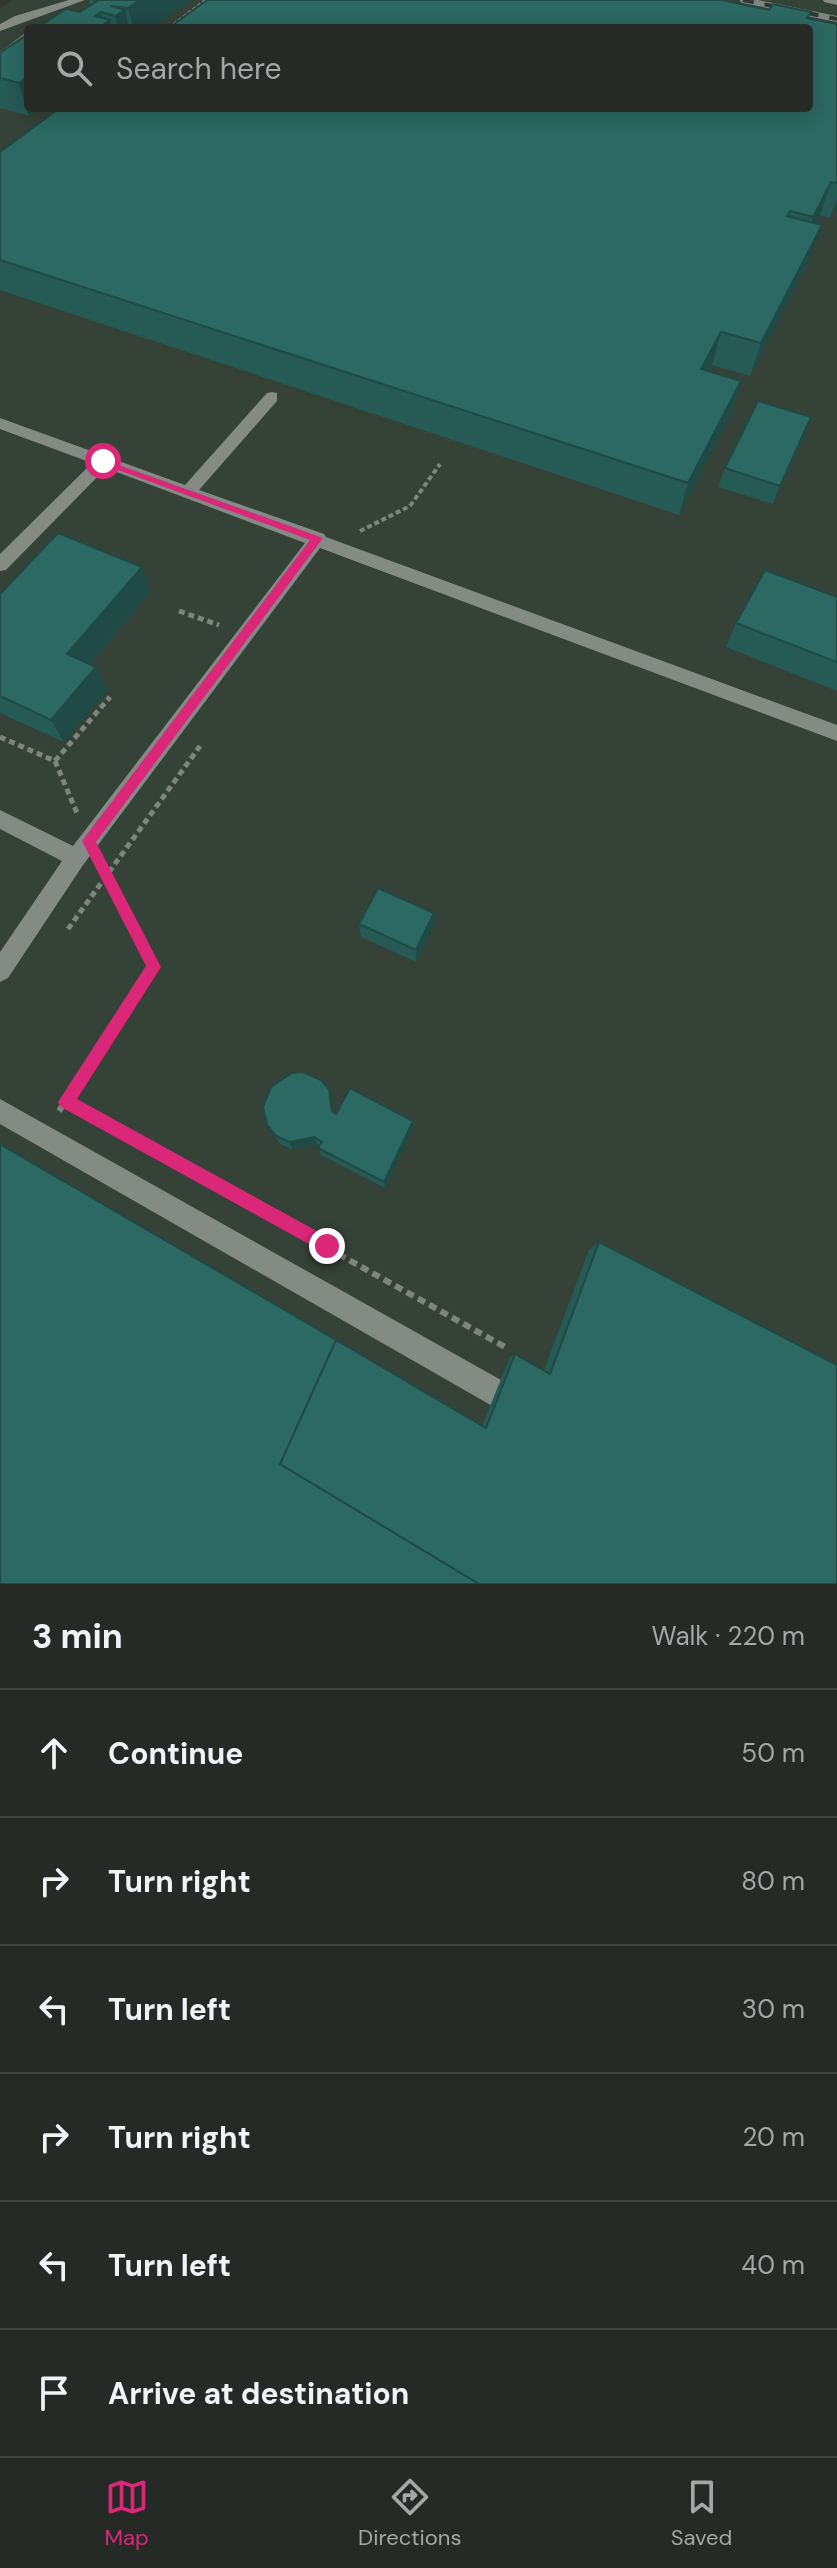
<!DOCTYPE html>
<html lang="en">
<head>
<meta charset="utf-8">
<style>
	:root { --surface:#252a26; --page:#313632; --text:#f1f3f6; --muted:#a3a7a7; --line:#424643; --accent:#db2777 }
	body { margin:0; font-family:"DM Sans",sans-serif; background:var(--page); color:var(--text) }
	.stop { position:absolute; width:24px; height:24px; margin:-18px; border:6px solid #db2777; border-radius:50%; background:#fff }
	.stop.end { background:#db2777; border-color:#fff; box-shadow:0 2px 8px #0008 }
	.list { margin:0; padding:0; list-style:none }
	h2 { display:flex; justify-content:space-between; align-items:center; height:104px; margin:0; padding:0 32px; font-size:34px }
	h2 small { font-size:26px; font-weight:400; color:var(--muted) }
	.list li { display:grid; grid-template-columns:52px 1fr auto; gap:24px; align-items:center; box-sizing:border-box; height:128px; padding:0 32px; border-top:2px solid var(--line) }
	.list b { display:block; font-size:30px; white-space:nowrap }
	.list em { font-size:26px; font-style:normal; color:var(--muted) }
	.icon { flex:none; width:44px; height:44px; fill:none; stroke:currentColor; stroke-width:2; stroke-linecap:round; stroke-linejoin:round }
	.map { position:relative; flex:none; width:837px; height:1584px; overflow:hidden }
	.search { position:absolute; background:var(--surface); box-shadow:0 4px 20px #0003; left:24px; right:24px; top:24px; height:88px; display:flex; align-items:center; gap:20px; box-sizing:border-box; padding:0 28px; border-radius:8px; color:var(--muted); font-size:30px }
	.sheet { height:872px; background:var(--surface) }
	nav { display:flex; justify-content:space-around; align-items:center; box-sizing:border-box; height:112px; border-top:2px solid var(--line); background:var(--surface); font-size:22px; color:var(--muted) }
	nav a { display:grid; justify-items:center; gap:4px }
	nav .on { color:var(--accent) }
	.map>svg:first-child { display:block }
	.built { fill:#354237; fill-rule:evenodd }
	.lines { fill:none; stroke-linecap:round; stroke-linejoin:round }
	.path-far3 { stroke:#7e847e; stroke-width:3; stroke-dasharray:4 2; stroke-linecap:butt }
	.path-far2 { stroke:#7e847e; stroke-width:4; stroke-dasharray:5 3; stroke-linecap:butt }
	.path-far1 { stroke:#7e847e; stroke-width:5; stroke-dasharray:6 4; stroke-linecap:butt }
	.path { stroke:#7e847e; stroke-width:6; stroke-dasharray:8 5; stroke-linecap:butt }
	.lane { fill:#838b84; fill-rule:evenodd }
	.rail-casing { stroke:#7f857f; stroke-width:6 }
	.rail { stroke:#313832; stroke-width:4; stroke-dasharray:11; stroke-linecap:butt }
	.wall { fill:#265a54 }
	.shaded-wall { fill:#1f4a45 }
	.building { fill:#2c6962; stroke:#1f4a45; stroke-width:2 }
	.route { fill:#db2777 }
</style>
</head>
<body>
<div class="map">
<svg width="837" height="1584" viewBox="0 0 837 1584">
	<rect width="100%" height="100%" fill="#313832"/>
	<path class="built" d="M13 0H837V1584H0V8ZM28 28H809V108H28Z"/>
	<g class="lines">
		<path class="path-far3" d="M169 28 206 0"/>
		<path class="path-far2" d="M360 531 410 506 440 464"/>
		<path class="path-far1" d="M179 611 219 625
			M0 737 55 761 77 813
			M55 761 110 697
			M106 872 154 967 116 1024
			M68 929 200 746"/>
		<path class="path" d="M66 1102 505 1347
			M59 1111 118 1022"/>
		<path class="lane" d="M69 0H85L0 31V24L15 16Z
			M823 0H837V5L824 2Z
			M28 31V40L0 61V52Z
			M272 392 277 393V401L199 490 324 534 326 537 837 725V741L320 548 83 865 8 978 0 982V952L62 861 0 829V810L73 846 305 543 106 468 6 570 0 571V554L92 463 0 429V418L185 485 267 393Z
			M0 1099 528 1395 532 1405 528 1415 518 1419 508 1415 0 1124Z"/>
		<defs>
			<path id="rail" d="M743 0 837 19"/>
		</defs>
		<use href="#rail" class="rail-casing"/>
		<use href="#rail" class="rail"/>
	</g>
	<path class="wall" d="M89 0H191L152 28H37L80 12 91 6Z
		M809 18 837 24V204L830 218 820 215 816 223 810 258 750 376 712 365 709 371 741 381 731 414 679 515 0 290V152Z
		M28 34V108H41L29 116 0 108V53Z
		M804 436 773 504 718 487 725 468Z
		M150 592 90 664 96 667 106 691 64 742 0 713V594Z
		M837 597V691L726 647 736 623Z
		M359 924 434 926 416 962 361 937Z
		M331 1098 333 1112 336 1114 413 1121V1129L385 1188 321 1155 318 1148 319 1146 317 1144 293 1150 280 1144 267 1125Z
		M599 1242 837 1584 482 1426 510 1357 515 1354 544 1370 589 1250Z"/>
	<path class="shaded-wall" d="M140 0H191L152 28H133L128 8Z
		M125 10 129 28H118L115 16Z
		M101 12 103 24 110 20 112 28H98L95 16Z
		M28 77V108H41L29 116 19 83Z
		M831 182 820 215 802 251 813 217Z
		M837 198V204L830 218Z
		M822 225 810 258 750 376 761 343Z
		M721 332 712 365 692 402 701 369Z
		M741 381 731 414 679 515 688 483Z
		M811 417 804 436 773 504 780 486Z
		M142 567 150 592 78 678 67 654Z
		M96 667 106 691 64 742 51 720Z
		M434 913V926L416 962V950Z
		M413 1121V1129L385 1188 384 1182Z
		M314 1137 317 1144 293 1150 289 1142Z"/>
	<path class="building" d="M93 0H140L128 8 110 6 125 10 115 16 101 12 95 16 110 20 98 28H37L66 9 80 12 97 1Z
		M207 0H721L769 10 773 4 811 12 807 18 837 24V183L831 182 813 217 790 211 787 216 822 225 761 343 721 332 701 369 741 381 688 483 0 260V152L60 108H809V28H169Z
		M28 34V77L19 83 0 78V53Z
		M758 401 811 417 780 486 725 468Z
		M58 533 142 567 67 654 96 667 51 720 0 696V594Z
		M765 570 837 597V662L736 623Z
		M378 888 434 913 416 950 359 924Z
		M303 1072 321 1080 329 1089 332 1111 336 1114 350 1088 413 1121 384 1182 318 1148 322 1142 314 1137 289 1142 276 1136 267 1125 263 1107 271 1087 292 1073Z
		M0 1144 336 1340 280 1464 479 1584H0Z
		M599 1242 837 1365V1584H479L280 1464 336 1340 486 1428 515 1354 550 1374Z"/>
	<path class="route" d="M99 458 323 538 96 842 161 967 77 1099 333 1240V1252L327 1254 61 1107 58 1102 146 966 82 841 310 540 99 463Z"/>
</svg>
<div class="stop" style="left:103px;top:461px"></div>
<div class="stop end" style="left:327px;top:1246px"></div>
<div class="search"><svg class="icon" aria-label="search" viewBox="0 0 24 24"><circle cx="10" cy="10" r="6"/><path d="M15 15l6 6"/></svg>Search here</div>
</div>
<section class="sheet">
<h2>3 min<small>Walk · 220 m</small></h2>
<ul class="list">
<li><svg class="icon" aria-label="ahead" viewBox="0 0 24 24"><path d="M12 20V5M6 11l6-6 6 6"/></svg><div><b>Continue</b></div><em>50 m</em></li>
<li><svg class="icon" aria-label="right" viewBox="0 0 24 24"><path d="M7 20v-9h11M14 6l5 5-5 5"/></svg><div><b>Turn right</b></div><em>80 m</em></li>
<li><svg class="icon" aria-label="left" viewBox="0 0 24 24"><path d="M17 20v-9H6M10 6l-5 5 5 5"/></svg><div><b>Turn left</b></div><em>30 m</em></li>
<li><svg class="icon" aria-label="right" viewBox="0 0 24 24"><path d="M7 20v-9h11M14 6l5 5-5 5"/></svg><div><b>Turn right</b></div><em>20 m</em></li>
<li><svg class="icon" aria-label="left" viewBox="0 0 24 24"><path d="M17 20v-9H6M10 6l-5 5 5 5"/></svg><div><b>Turn left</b></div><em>40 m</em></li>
<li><svg class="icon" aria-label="arrive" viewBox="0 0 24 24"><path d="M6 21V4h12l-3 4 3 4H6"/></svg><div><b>Arrive at destination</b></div></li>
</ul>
</section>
<nav>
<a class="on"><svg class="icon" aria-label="map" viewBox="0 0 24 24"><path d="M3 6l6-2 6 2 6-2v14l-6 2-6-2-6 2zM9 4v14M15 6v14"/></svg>Map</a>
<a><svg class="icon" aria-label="directions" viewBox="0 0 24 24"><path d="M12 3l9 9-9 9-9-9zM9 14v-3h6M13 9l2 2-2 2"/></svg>Directions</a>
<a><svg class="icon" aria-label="saved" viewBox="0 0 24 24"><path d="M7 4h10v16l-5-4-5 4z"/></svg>Saved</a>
</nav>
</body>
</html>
